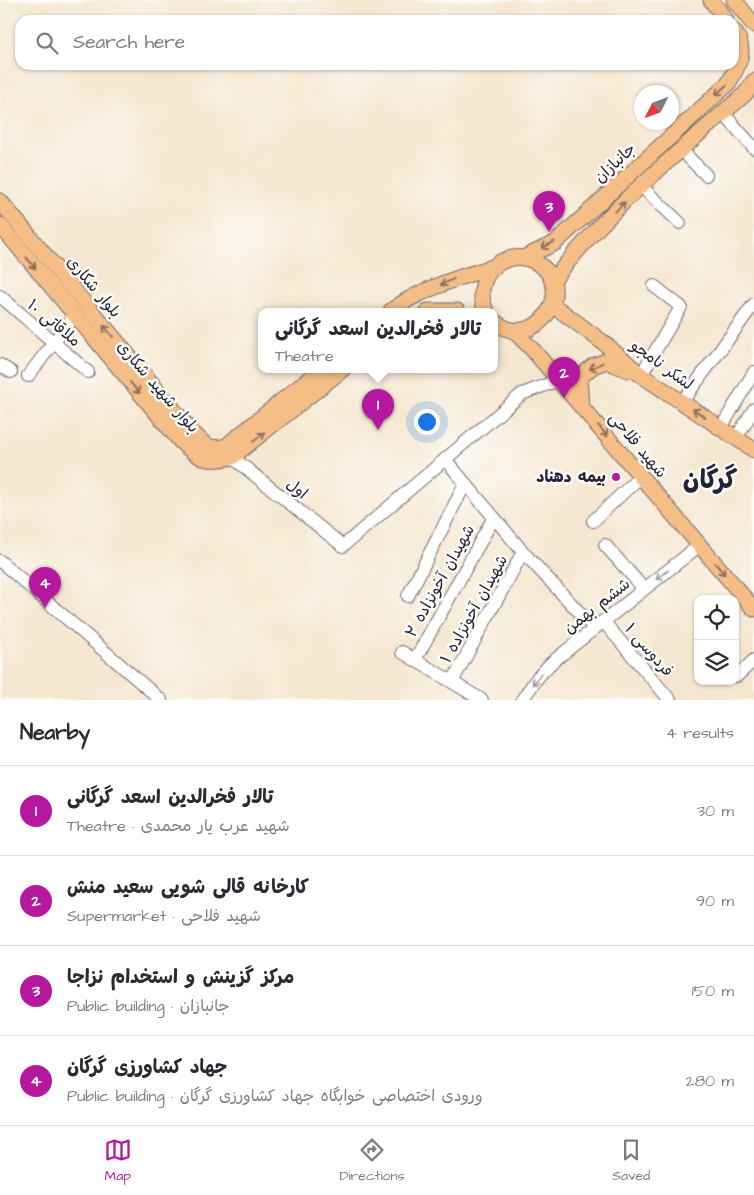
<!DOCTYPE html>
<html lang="en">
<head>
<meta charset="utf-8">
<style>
	:root { --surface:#fff; --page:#f7f7f7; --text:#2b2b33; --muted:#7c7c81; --line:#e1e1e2; --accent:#b5179e }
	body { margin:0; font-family:"Architects Daughter","Playpen Sans Arabic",sans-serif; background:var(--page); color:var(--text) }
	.controls { position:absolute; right:15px; bottom:15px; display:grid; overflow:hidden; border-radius:10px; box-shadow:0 1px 4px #0004 }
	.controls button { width:45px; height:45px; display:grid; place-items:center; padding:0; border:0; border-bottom:1px solid var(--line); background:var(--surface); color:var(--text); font:25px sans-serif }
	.compass { position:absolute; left:634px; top:85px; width:45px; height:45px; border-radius:50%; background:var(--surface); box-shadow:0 1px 4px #0004; rotate:228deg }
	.you { position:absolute; left:426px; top:421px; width:18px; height:18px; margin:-12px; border:4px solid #fff; border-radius:50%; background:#1a73e8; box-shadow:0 0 0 8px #1a73e833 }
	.badge { display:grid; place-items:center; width:32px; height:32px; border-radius:50%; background:var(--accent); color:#fff; font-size:16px; font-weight:700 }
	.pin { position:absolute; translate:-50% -41px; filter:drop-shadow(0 1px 2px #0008) }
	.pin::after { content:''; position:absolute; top:26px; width:18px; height:15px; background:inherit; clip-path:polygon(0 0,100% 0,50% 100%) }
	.popup { position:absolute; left:258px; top:308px; width:240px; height:65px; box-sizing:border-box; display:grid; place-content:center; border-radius:10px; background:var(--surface); filter:drop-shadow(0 1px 4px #0005); font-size:16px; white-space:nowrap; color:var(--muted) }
	.popup b { font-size:19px; color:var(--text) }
	.popup::after { content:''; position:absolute; left:50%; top:100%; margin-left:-10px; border:10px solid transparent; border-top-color:var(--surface) }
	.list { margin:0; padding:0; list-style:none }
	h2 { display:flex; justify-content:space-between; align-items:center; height:65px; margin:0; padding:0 20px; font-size:21px }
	h2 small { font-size:16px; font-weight:400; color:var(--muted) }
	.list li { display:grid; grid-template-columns:32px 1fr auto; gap:15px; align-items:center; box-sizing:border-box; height:90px; padding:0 20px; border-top:1px solid var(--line) }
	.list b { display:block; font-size:19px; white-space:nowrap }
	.list p { margin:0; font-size:16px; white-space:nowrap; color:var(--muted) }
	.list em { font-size:16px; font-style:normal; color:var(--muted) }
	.icon { flex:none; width:28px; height:28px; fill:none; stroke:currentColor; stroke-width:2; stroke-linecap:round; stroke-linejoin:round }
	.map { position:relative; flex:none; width:754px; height:700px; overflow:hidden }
	.search { position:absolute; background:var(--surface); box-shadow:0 1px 4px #0004; left:15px; right:15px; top:15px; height:55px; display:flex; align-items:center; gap:12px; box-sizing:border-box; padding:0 18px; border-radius:15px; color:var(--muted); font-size:19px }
	.sheet { height:425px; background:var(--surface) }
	nav { display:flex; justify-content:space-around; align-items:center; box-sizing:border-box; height:70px; border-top:1px solid var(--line); background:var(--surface); font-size:14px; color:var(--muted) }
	nav a { display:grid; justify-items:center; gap:2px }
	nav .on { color:var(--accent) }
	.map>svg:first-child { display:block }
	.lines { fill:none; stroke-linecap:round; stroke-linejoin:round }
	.minor-casing { stroke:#6c676f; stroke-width:14 }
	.major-casing { stroke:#6c676f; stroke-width:17 }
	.minor { stroke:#fff; stroke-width:12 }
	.major { stroke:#f6be87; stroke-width:15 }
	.oneway { stroke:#8c7061 }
	.oneway2 { stroke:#9c9ca7 }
	.poi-dot { fill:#b5179e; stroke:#fdfcf7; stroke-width:2 }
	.labels { text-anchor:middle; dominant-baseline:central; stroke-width:5; stroke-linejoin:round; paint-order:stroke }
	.street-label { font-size:16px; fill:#22223b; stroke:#fdfcf7 }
	.poi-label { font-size:16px; font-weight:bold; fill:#22223b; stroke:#fdfcf7; text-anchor:end }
	.town-label { font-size:26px; font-weight:bold; fill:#22223b; stroke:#fdfcf7 }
</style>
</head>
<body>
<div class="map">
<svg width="754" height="700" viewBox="0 0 754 700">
	<rect width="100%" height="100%" fill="#fdfcf7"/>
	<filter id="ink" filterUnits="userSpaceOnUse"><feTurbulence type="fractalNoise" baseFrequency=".02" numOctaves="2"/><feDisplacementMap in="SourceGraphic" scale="10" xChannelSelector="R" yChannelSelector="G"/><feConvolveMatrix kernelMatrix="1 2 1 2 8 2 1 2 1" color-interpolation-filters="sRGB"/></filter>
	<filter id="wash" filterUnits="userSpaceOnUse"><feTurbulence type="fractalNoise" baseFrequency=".0096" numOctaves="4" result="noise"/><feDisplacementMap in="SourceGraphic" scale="20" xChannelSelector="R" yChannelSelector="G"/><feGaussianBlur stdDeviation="1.12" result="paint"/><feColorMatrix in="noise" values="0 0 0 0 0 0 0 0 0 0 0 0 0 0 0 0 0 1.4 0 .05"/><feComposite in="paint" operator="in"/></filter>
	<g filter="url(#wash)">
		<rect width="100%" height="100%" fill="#f5e6cf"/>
	</g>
	<g filter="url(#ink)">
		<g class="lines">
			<defs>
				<path id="minor" d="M723 113 754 148
					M681 150 706 175
					M641 186 680 223
					M0 296 88 372
					M0 365 11 372
					M641 375 681 307 654 286
					M28 376 75 315
					M682 402 754 304
					M721 428 754 372
					M736 438 754 409
					M232 457 343 546 522 394 559 380
					M445 459 523 552 594 628
					M593 521 641 476
					M605 545 644 589
					M0 561 161 700
					M408 596 465 484
					M603 621 670 700
					M402 652 482 700
					M415 660 494 517
					M737 676 754 660
					M452 682 523 552
					M522 700 538 677 551 663 700 545"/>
				<path id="major" d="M711 0 726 20
					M734 0 754 25
					M0 201 192 432C204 444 209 451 226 446L321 369
					M0 225 181 442C200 459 206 463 232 457L343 369
					M523 258 555 243 728 84C738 66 748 51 734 31
					M552 282C606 210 679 152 746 93L754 81
					M553 305 605 344 641 375 754 450
					M391 311C416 291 462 276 493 267
					M428 311H457
					M486 311C476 290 485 266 508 259 518 256 529 258 537 263 580 289 534 355 494 321
					M513 330 532 349 754 609
					M581 405 579 378 593 366 606 361 628 370"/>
			</defs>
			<use href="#minor" class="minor-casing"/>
			<use href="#major" class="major-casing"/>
			<use href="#minor" class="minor"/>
			<use href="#major" class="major"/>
		</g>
		<defs><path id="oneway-shaft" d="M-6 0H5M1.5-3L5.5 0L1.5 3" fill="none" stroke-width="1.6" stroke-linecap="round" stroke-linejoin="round" transform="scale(1.25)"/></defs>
		<g class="oneway">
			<use href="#oneway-shaft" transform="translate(721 90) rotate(138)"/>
			<use href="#oneway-shaft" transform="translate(620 207) rotate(-45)"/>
			<use href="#oneway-shaft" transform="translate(548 245) rotate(152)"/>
			<use href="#oneway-shaft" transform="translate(31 263) rotate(50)"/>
			<use href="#oneway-shaft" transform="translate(447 282) rotate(155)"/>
			<use href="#oneway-shaft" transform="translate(108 331) rotate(-130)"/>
			<use href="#oneway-shaft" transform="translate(596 366) rotate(153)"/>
			<use href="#oneway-shaft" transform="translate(135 388) rotate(50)"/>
			<use href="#oneway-shaft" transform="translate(699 413) rotate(-147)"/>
			<use href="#oneway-shaft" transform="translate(603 431) rotate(50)"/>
			<use href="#oneway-shaft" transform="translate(259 437) rotate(-39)"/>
			<use href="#oneway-shaft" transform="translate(720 569) rotate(50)"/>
		</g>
		<g class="oneway2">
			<use href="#oneway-shaft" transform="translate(662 575) rotate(142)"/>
			<use href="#oneway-shaft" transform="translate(537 679) rotate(127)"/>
		</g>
	</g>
	<circle class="poi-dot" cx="616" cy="477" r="5"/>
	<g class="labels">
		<g class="street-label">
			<text transform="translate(615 163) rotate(-43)">جانبازان</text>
			<text transform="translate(94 287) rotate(50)">بلوار شکاری</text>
			<text transform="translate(54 323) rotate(40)">۱۰ ملاقاتی</text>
			<text transform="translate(662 365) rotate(36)">لشکر نامجو</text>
			<text transform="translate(158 387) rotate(49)">بلوار شهید شکاری</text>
			<text transform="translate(638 445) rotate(50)">شهید فلاحی</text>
			<text transform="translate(297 489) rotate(39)">اول</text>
			<text transform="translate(440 581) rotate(-61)">۲ شهیدان آخونزاده</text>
			<text transform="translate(597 606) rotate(-38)">ششم بهمن</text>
			<text transform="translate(474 609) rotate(-61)">۱ شهیدان آخونزاده</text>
			<text transform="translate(649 650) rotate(49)">۱ فردوسی</text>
		</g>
		<g class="poi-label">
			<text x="606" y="477">بیمه دهناد</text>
		</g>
		<g class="town-label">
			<text x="710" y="480">گرگان</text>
		</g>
	</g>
</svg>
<div class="controls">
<button><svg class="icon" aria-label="locate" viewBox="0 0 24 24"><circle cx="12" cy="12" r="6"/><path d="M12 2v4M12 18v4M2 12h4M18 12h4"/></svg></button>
<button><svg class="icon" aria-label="layers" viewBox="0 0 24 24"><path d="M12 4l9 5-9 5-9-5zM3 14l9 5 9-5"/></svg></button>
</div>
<svg class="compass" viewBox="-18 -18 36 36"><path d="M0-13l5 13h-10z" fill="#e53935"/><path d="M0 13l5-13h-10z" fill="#7c7c81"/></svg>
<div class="you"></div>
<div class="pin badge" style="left:378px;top:430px">1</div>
<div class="popup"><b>تالار فخرالدین اسعد گرگانی</b>Theatre</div>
<div class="pin badge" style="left:564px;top:398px">2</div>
<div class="pin badge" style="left:549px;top:232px">3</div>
<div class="pin badge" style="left:45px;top:608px">4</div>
<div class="search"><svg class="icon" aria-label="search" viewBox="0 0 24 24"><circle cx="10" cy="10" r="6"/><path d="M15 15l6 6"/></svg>Search here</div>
</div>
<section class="sheet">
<h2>Nearby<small>4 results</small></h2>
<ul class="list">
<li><span class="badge">1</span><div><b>تالار فخرالدین اسعد گرگانی</b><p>Theatre · شهید عرب یار محمدی</p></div><em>30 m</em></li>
<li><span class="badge">2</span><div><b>کارخانه قالی شویی سعید منش</b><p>Supermarket · شهید فلاحی</p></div><em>90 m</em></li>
<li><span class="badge">3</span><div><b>مرکز گزینش و استخدام نزاجا</b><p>Public building · جانبازان</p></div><em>150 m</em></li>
<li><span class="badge">4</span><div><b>جهاد کشاورزی گرگان</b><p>Public building · ورودی اختصاصی خوابگاه جهاد کشاورزی گرگان</p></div><em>280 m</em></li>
</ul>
</section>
<nav>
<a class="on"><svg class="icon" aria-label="map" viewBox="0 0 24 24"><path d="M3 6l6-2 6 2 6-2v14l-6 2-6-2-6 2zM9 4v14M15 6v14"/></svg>Map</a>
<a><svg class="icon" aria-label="directions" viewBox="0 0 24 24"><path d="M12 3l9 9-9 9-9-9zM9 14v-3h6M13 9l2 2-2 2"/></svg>Directions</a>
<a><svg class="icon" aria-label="saved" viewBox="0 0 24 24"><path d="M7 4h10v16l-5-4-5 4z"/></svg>Saved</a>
</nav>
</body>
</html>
